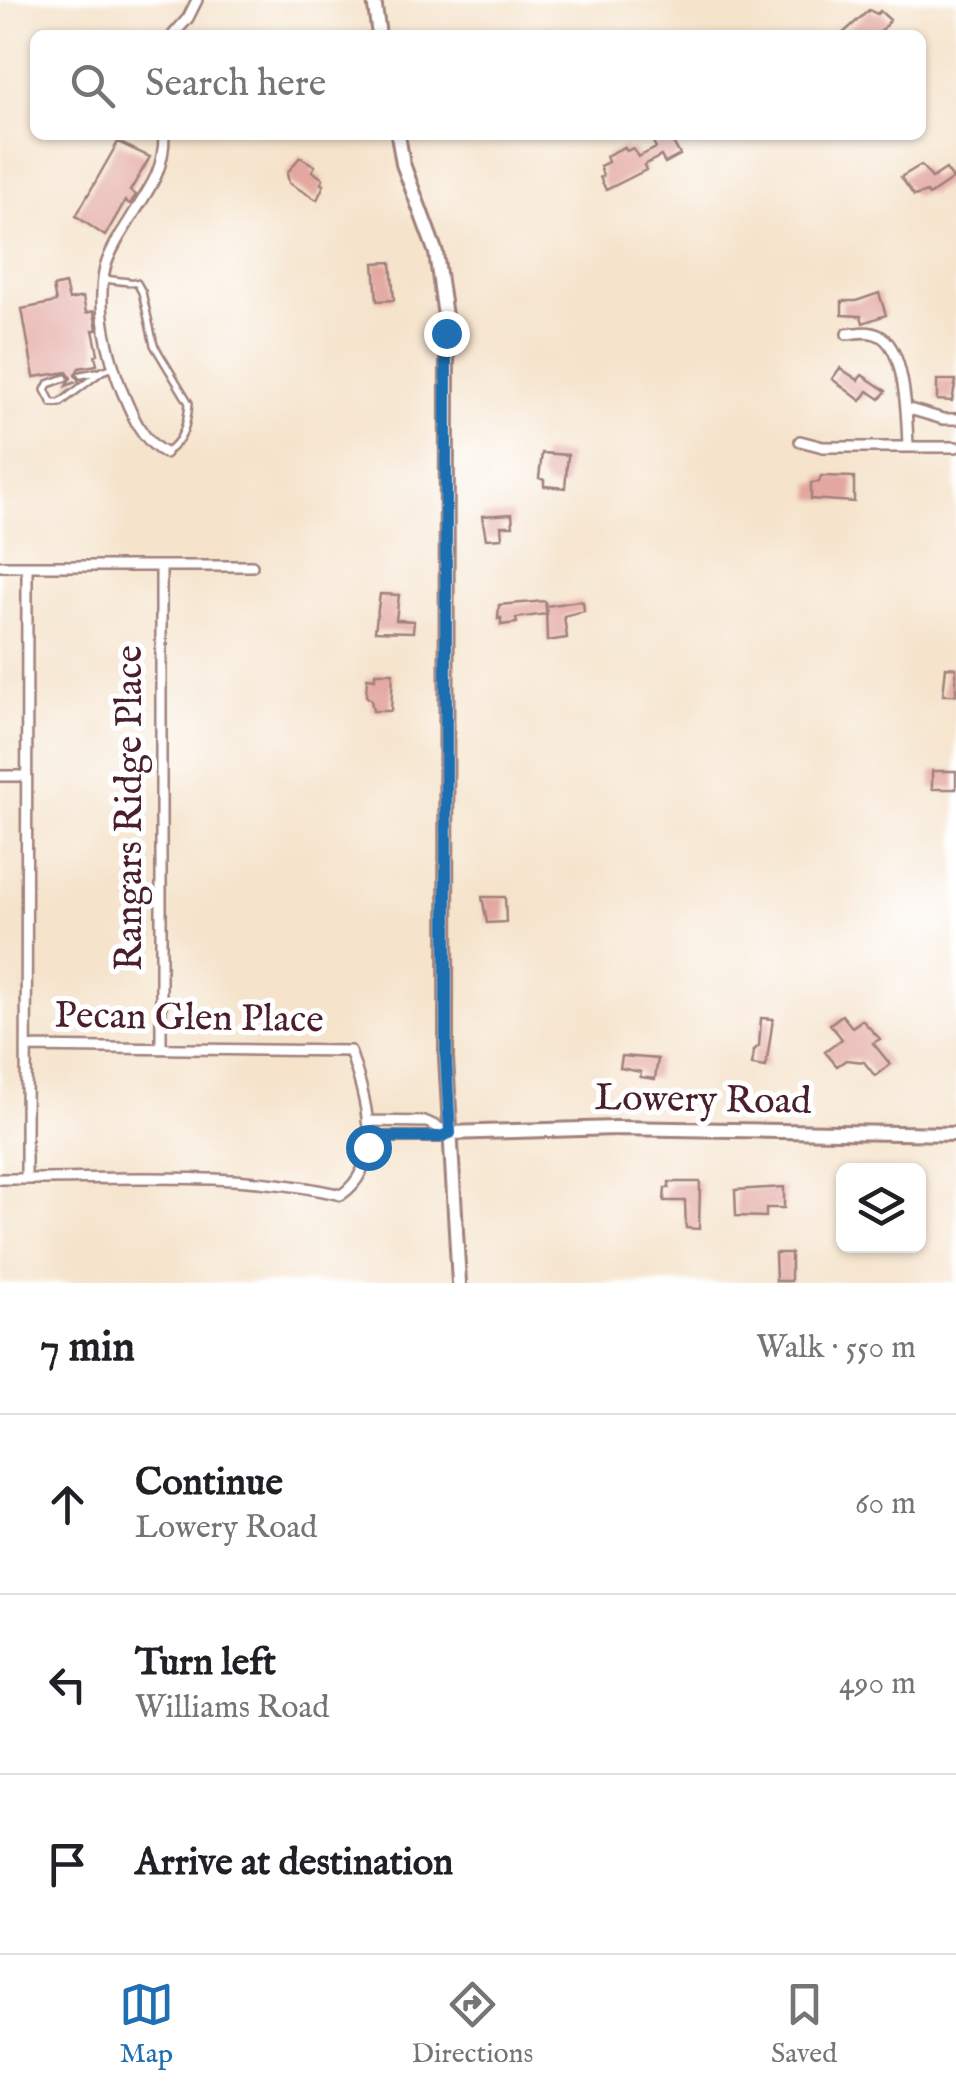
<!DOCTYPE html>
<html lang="en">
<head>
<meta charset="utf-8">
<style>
	:root { --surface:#fff; --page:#f2f2f2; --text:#202124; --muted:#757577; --line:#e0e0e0; --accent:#1f6fb2 }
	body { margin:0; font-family:"IM FELL English",serif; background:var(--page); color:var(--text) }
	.controls { position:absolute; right:30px; bottom:30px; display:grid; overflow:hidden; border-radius:15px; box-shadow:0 2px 8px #0004 }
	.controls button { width:90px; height:90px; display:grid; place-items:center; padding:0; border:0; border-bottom:2px solid var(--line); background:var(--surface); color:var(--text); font:50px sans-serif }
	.stop { position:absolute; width:30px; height:30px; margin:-22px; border:8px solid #1f6fb2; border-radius:50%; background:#fff }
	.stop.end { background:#1f6fb2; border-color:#fff; box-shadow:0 2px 10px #0008 }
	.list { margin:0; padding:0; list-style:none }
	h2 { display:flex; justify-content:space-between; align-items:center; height:130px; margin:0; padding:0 40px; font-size:42px }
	h2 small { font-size:32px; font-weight:400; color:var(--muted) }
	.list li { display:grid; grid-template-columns:65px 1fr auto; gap:30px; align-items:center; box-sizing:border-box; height:180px; padding:0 40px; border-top:2px solid var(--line) }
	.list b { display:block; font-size:38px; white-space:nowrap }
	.list p { margin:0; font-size:32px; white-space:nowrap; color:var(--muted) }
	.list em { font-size:32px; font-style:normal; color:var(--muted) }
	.icon { flex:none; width:55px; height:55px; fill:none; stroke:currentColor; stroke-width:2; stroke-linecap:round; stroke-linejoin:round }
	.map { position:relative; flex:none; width:956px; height:1283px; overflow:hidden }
	.search { position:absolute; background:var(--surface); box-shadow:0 2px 8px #0004; left:30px; right:30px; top:30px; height:110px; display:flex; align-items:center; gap:25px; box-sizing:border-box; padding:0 35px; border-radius:15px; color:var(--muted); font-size:38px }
	.sheet { height:670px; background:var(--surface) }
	nav { display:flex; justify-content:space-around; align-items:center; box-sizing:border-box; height:140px; border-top:2px solid var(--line); background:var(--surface); font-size:28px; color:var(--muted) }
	nav a { display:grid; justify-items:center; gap:5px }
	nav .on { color:var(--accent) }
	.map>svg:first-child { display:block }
	.building { fill:#e3a7a0 }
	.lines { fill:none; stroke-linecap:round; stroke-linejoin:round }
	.lane-casing { stroke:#a0817b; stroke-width:10 }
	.street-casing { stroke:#a0817b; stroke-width:14 }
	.secondary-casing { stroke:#a0817b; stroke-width:18 }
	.lane { stroke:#fff; stroke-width:5 }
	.street { stroke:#fff; stroke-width:9 }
	.secondary { stroke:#fff; stroke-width:12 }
	.route { stroke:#1f6fb2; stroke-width:12 }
	.labels { text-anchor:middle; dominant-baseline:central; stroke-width:10; stroke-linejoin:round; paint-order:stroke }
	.street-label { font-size:38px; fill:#4a1f2b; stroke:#fff }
</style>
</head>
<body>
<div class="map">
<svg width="956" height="1283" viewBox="0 0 956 1283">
	<rect width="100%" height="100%" fill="#fff"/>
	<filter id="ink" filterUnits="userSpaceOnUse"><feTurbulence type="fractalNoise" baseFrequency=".01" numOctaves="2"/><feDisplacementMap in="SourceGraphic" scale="20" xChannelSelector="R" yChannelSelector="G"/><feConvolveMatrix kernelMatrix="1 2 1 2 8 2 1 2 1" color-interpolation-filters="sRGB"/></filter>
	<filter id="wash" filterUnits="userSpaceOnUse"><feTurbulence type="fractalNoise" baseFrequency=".0048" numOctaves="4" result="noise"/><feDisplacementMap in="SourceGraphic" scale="40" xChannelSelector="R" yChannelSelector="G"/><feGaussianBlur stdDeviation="2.25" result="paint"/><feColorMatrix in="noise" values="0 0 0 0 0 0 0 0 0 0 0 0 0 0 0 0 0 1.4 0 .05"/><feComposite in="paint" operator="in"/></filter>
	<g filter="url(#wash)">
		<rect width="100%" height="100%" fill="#f5e3cb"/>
		<g id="blocks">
			<path class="building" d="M869 10 877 14 880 11 890 20 878 35H841Z
				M659 135H669L680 155 665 163 661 156 644 165 646 170 606 190 600 177 603 176 600 166 608 162 606 156 624 147 627 151 633 148 638 157 656 148 652 139Z
				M118 142 150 157 130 191 136 195 130 204 125 201 105 236 76 216Z
				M300 157 315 166 312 171 323 179 321 184 324 185 317 200 289 183 287 173Z
				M921 165 932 178 946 169 953 179 929 195 927 192 914 196 901 177Z
				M391 262 394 300 377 301 374 263Z
				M65 284 69 300 83 297 86 313 94 311 97 330H93L98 354 95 355 97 365 79 368 75 375 79 381 66 386 71 378 67 372 34 377 22 309 56 302 53 287Z
				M879 293 886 315 863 323 861 316 842 315V301H856Z
				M840 368 858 380 862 375 886 391 880 399 868 391 861 401 832 379Z
				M937 380H956L952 401 937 400Z
				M542 453 568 455 565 488 544 486V480L539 478Z
				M821 476 854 477V502L811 499V483L819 482Z
				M512 514 513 526H501L502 538 486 539 482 516Z
				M380 594 399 595 396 620 414 621 413 632 375 631Z
				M545 601 547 614 516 618 517 623 501 625V618L498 619 499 605Z
				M579 601 583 602 584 611 564 616 567 638 547 641 546 606Z
				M946 667 956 668V695H943Z
				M375 673H393L391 711H373L371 700 366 696 367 678 375 679Z
				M932 771H956V789H932Z
				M482 897H505L506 922 487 923Z
				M842 1015 852 1027 862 1020 880 1039 873 1043 890 1064 875 1076 864 1062 846 1060 837 1066 825 1052 842 1039 830 1024Z
				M761 1018 773 1019 766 1067 752 1065 754 1050 759 1046Z
				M622 1056 658 1059 655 1079 640 1077 641 1072 620 1068Z
				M669 1182H700L699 1229 686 1228 685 1201H664L665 1188H669Z
				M784 1187V1208H766V1217L736 1216 735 1190Z
				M775 1253H791V1281H776Z"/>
		</g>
	</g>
	<g filter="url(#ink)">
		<use href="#blocks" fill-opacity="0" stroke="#a0817b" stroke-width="2.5"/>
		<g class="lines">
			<defs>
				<path id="lane" d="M104 279 137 283 142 292 154 345 189 403C187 424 184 441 165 453
					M81 375 97 372
					M65 378 48 384 45 390 52 403H60L102 371 114 367"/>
				<path id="street" d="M173 35 188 18 197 0
					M164 135C164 169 152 185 134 213 124 230 110 249 105 268 96 307 108 355 122 391 132 415 142 441 165 453
					M847 334C857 333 868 330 878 335 906 346 907 421 908 447
					M906 408 943 419H956
					M800 441 823 447H956
					M0 566H252
					M161 567V1048
					M0 776H26
					M367 1121 427 1122 450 1133
					M367 1137H440L449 1134
					M0 1179C109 1180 236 1170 341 1195 387 1164 364 1093 350 1051L26 1047
					M26 1179 27 566"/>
				<path id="secondary" d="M374 0 379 35
					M398 135 403 164 436 253 447 330 446 1058 459 1283
					M450 1133 616 1128 956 1134"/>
			</defs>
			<use href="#lane" class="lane-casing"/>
			<use href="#street" class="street-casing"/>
			<use href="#secondary" class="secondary-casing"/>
			<use href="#lane" class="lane"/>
			<use href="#street" class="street"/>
			<use href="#secondary" class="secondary"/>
		</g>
	</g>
	<g class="lines" filter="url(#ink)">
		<path class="route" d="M368 1147V1137H440L450 1133 446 1058V333"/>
	</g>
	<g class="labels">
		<g class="street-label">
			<text transform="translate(131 808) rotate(-90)">Rangars Ridge Place</text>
			<text transform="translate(189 1019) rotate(1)">Pecan Glen Place</text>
			<text transform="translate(703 1101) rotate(1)">Lowery Road</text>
		</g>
	</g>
</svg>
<div class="controls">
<button><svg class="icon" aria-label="layers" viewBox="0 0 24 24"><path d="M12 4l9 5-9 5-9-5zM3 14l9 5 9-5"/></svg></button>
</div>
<div class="stop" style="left:368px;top:1147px"></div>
<div class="stop end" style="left:446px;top:333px"></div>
<div class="search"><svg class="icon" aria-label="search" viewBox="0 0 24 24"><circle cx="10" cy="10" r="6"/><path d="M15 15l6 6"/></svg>Search here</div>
</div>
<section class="sheet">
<h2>7 min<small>Walk · 550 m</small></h2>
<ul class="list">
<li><svg class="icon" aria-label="ahead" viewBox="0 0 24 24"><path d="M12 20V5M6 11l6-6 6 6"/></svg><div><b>Continue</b><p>Lowery Road</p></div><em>60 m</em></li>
<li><svg class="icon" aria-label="left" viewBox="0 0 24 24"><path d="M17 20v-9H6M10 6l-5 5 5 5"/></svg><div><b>Turn left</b><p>Williams Road</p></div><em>490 m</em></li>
<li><svg class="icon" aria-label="arrive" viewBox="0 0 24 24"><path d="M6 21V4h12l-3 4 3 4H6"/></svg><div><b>Arrive at destination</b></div></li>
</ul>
</section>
<nav>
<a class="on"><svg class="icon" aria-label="map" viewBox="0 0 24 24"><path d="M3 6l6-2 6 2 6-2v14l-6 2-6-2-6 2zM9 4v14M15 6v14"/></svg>Map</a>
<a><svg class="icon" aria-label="directions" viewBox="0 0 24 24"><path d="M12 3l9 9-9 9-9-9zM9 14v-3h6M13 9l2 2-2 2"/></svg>Directions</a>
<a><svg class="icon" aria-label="saved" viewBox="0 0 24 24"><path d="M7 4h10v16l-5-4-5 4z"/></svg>Saved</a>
</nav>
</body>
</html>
